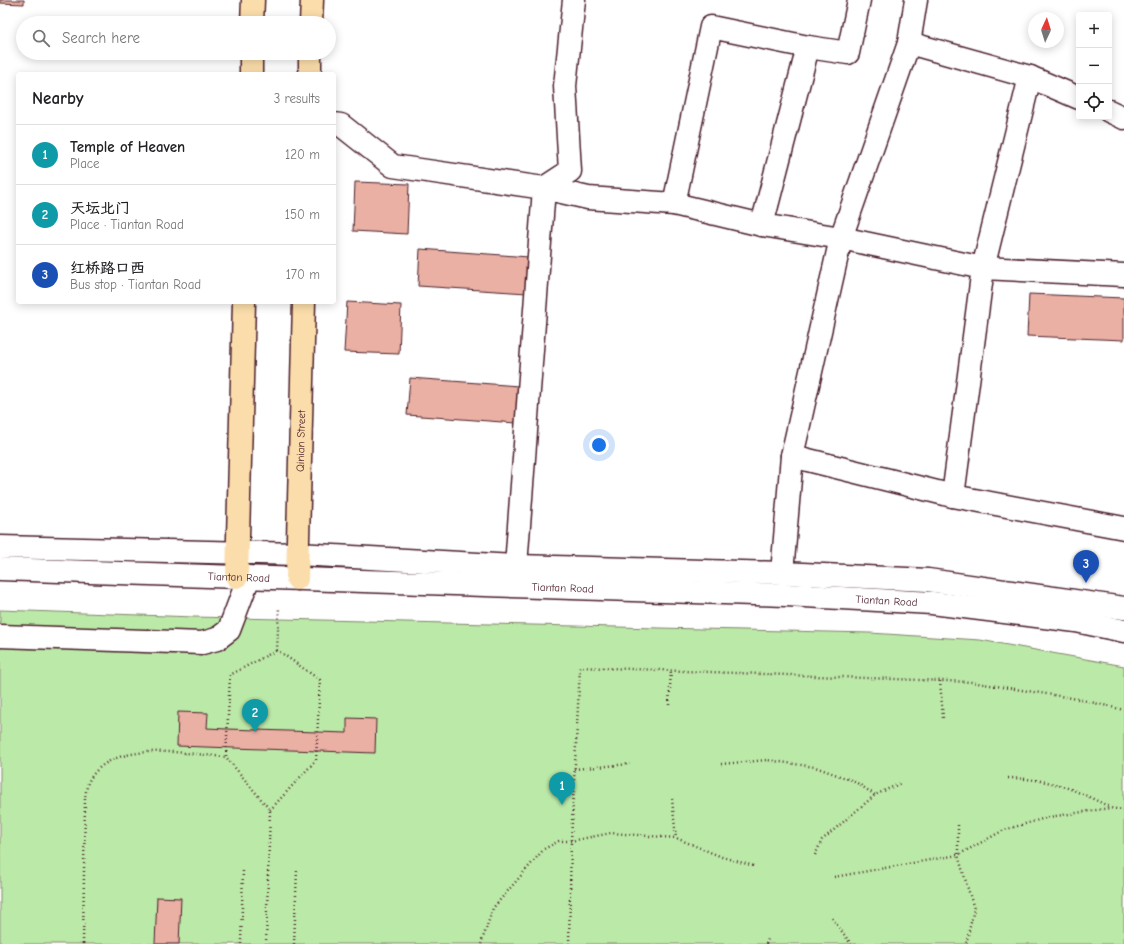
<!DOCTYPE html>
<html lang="en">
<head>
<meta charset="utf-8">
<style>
	:root { --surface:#fff; --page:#f2f2f2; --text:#202124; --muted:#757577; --line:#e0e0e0; --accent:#d1495b }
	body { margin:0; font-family:"Comic Neue","LXGW WenKai TC",sans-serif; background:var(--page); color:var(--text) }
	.controls { position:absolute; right:12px; top:12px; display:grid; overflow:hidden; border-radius:4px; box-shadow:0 2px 10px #0003 }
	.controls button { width:36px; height:36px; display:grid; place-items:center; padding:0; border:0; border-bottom:1px solid var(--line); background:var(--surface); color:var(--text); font:20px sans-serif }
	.compass { position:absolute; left:1028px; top:12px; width:36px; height:36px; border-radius:50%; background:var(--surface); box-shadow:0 2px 10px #0003; rotate:4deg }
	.you { position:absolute; left:599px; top:445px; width:14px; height:14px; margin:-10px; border:3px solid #fff; border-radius:50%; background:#1a73e8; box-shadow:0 0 0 6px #1a73e833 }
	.badge { display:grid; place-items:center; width:26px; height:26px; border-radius:50%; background:var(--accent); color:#fff; font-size:13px; font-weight:700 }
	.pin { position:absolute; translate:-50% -33px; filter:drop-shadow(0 1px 2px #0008) }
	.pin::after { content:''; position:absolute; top:21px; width:14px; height:12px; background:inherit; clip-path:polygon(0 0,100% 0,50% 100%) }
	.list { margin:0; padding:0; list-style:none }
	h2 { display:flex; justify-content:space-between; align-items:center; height:52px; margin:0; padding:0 16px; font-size:17px }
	h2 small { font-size:13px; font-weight:400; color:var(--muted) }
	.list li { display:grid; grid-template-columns:26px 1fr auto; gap:12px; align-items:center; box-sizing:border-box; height:60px; padding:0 16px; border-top:1px solid var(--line) }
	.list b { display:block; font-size:15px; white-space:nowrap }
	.list p { margin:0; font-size:13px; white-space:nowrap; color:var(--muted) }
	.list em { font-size:13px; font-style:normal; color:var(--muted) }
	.icon { flex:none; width:22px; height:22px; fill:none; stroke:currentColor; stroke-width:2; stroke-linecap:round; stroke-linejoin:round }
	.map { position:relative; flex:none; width:1124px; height:944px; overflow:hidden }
	.search { position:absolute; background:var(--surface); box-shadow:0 2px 10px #0003; left:16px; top:16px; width:320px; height:44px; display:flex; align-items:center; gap:10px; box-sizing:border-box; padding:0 14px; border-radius:22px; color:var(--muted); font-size:15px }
	.panel { position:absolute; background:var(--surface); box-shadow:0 2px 10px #0003; left:16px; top:72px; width:320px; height:232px; border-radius:4px }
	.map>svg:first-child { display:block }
	.green { fill:#bbeaa8; stroke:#82846a }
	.building { fill:#e9b0a3; stroke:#4a1f2b }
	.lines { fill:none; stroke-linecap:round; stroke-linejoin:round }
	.minor-casing { stroke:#4a1f2b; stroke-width:25 }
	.major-casing { stroke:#4a1f2b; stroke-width:25 }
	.path { stroke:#4a1f2b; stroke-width:2.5; stroke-dasharray:1 3; stroke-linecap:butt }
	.minor { stroke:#fff; stroke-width:22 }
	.major { stroke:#fbddab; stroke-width:22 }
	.labels { text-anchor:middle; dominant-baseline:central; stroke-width:3; stroke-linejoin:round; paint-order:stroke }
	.street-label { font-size:11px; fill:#4a1f2b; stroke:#fff }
</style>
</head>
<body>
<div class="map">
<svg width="1124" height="944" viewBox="0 0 1124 944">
	<rect width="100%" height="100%" fill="#fff"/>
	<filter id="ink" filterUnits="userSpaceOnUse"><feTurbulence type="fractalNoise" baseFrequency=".025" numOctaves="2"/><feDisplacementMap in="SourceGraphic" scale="8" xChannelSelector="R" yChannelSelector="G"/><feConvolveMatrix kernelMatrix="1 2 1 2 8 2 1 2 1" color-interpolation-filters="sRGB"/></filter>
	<g filter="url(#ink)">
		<path class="green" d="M0 610 194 617 870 633 980 640 1124 666V944H0Z"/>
		<path class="building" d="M0 0H24V4L0 3Z
			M355 182 409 184 407 234 353 231Z
			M420 249 529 257 527 293 418 286Z
			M1029 294 1124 298V340L1027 336Z
			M347 302 401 305 399 354 344 352Z
			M410 378 519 386 516 423 407 415Z
			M178 712 208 713 207 728 227 729 347 733V718L376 719 375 753 177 746Z
			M157 897 181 898 179 944H155Z"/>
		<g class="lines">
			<defs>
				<g id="minor">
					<path d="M909 43 1030 77 1079 98"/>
					<path d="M1109 111 1124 118"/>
					<path d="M334 124 341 125 393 166 544 188 588 198 674 204 762 225 841 238 983 268 1124 275"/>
					<path d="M674 204 711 27 808 47 848 53 859 0"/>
					<path d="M762 225 808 47"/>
					<path d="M792 456 953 496 1124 528"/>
					<path d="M953 496 983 268 1030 77"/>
					<path d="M0 547 298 554 516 566 782 573 928 580 1124 608"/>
					<path d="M516 566 544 188 570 171 565 86 574 0"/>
					<path id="s1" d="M0 569 786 595 932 603 1076 621 1124 631"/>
					<path d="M782 573 792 456 841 238 909 43 916 0"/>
					<path d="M0 636 202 643 217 639 229 630 249 577"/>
				</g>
				<g id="major">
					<path d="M252 23 253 0"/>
					<path d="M311 23 312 0"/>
					<path d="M251 74V53"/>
					<path d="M310 74V53"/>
					<path d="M237 577 244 302"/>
					<path id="s2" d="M297 579 304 302"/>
				</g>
			</defs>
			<use href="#minor" class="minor-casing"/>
			<use href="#major" class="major-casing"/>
			<path class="path" d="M940 681 943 718
				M669 705 671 670
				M721 764 767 760 815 767 854 781 875 795
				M574 769 630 764
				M1008 778C1052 779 1071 788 1110 807
				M672 799 676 838
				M270 810 316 760 320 680 277 650 279 607
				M958 825V855L974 909 966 944
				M815 855 822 840 875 795 901 783
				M834 877 958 855 1004 830 1049 817 1110 808 1124 810
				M832 918 851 944
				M83 944 85 797C86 791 87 784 90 779 114 739 187 754 226 757
				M241 944 243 869
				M266 944 270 810 226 757 230 675 277 650
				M294 944 297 870
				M481 944 493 908 544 849 559 841H571L611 833 676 838 722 857 754 866
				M569 944 571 841 580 667 971 682 1078 699 1124 710
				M766 944 769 937"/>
			<use href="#minor" class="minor"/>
			<use href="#major" class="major"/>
		</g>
	</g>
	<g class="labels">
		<g class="street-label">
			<text stroke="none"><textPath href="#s2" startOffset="138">Qinian Street</textPath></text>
			<text stroke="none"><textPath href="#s1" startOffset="239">Tiantan Road</textPath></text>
			<text stroke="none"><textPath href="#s1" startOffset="563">Tiantan Road</textPath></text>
			<text stroke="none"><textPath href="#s1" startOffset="887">Tiantan Road</textPath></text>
		</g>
	</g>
</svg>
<div class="controls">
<button>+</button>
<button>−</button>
<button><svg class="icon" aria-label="locate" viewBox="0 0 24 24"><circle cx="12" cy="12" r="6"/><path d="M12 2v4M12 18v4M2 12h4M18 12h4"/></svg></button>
</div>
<svg class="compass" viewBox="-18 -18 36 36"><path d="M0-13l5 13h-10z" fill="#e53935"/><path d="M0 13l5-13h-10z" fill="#757577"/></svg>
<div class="you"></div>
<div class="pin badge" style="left:562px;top:805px;background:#0f9aa8">1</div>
<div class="pin badge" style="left:255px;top:732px;background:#0f9aa8">2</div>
<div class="pin badge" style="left:1086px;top:583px;background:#1a4fb4">3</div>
<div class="search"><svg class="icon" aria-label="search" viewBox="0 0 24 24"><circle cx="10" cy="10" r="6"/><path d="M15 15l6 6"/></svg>Search here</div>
<section class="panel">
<h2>Nearby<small>3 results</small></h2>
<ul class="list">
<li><span class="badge" style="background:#0f9aa8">1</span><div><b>Temple of Heaven</b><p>Place</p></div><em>120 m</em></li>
<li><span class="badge" style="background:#0f9aa8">2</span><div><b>天坛北门</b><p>Place · Tiantan Road</p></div><em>150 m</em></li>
<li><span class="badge" style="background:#1a4fb4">3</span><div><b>红桥路口西</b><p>Bus stop · Tiantan Road</p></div><em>170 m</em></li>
</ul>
</section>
</div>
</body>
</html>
